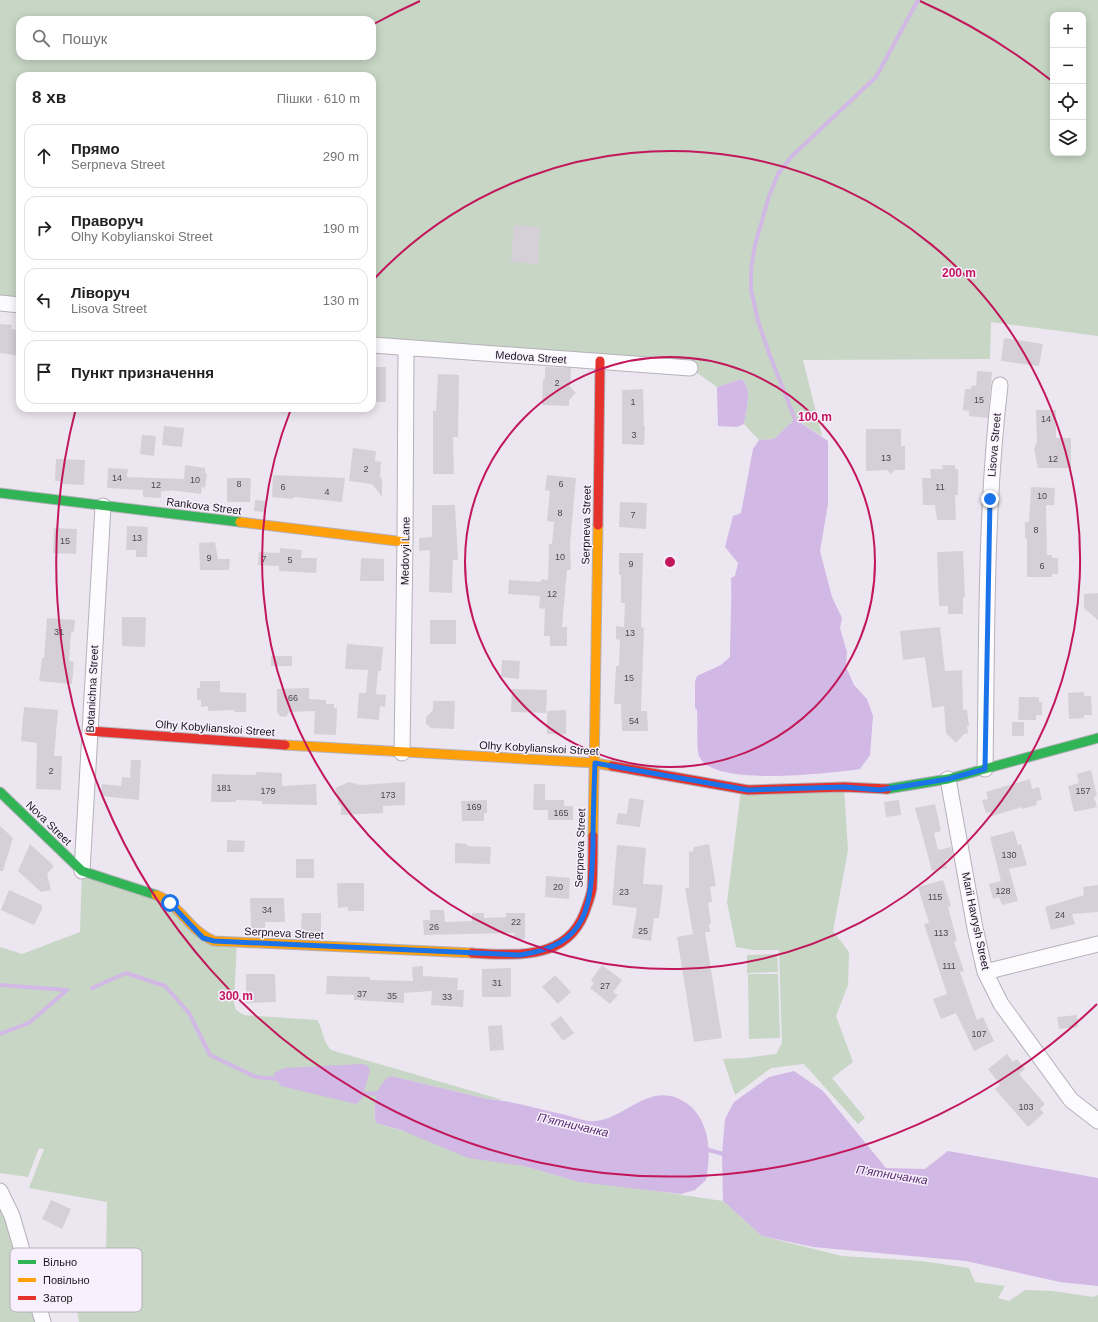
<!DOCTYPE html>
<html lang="uk">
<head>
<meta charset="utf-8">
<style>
	:root { --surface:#fff; --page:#f2f2f2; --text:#222; --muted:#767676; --line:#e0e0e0 }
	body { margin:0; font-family:Arial,sans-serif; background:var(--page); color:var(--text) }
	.controls { position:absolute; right:12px; top:12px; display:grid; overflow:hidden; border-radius:8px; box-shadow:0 2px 10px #0003 }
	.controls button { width:36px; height:36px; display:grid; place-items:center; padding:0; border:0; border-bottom:1px solid var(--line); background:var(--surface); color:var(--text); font:20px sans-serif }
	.stop { position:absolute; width:12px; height:12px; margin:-9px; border:3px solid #1a73e8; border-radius:50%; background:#fff }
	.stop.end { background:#1a73e8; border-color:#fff; box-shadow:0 1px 4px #0008 }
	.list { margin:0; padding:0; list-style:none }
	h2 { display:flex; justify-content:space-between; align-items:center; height:52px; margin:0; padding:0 16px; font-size:17px }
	h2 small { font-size:13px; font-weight:400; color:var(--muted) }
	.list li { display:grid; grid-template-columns:26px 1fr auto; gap:12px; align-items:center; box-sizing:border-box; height:64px; margin:0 8px 8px; padding:0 8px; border:1px solid var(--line); border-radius:12px }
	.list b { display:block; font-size:15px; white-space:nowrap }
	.list p { margin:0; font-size:13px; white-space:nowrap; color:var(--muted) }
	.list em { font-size:13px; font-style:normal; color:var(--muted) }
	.icon { flex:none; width:22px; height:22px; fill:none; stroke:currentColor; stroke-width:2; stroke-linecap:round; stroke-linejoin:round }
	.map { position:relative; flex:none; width:1098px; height:1322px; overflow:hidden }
	.search { position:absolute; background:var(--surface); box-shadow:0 2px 10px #0003; left:16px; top:16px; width:360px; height:44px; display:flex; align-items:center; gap:10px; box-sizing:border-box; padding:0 14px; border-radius:12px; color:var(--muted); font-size:15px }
	.panel { position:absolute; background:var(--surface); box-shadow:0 2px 10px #0003; left:16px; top:72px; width:360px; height:340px; border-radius:12px }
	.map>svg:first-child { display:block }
	.green { fill:#c7d6c5; fill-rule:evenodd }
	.water { fill:#d2b8e4 }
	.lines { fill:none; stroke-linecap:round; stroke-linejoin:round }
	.stream { stroke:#d2b8e4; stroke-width:4 }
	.building { fill:#d5d0d8 }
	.street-casing { stroke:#b5b1b9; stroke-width:17 }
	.fast-casing { stroke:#b5b1b9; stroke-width:11 }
	.slow-casing { stroke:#b5b1b9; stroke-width:11 }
	.jam-casing { stroke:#b5b1b9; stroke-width:11 }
	.street { stroke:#fcfbfd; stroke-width:15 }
	.fast { stroke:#30b455; stroke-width:9 }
	.slow { stroke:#ff9f0a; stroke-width:9 }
	.jam { stroke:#e5322d; stroke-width:9 }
	.route { stroke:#1a73e8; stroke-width:5 }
	.ring { fill:none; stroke:#c2185b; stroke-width:2 }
	.labels { text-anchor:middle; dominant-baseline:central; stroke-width:3; stroke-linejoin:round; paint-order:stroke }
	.number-label { font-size:9px; fill:#4c474e }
	.street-label { font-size:11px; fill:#1b171e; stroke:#f8f1fd }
	.water-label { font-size:12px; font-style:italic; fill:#582c70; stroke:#f8f1fd }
	.key { fill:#f8f1fd; stroke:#b6b0ba; stroke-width:1 }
	.key-label { font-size:11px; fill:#1b171e }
	.centre { fill:#c2185b; stroke:#f8f1fd; stroke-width:2 }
	.ring-label { font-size:12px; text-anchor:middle; font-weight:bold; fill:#c2185b; stroke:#f8f1fd; stroke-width:3; stroke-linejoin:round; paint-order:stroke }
</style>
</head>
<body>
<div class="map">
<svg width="1098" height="1322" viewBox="0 0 1098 1322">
	<rect width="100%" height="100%" fill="#ece6f1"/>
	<path class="green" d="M0 0H1098V336L991 322 990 359 803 360 822 436 795 419 774 439 759 440 744 424C746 410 753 390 742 379L717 387 690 368 372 345V76H20V305L0 303ZM1053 15H1083V153H1053ZM20 20H372V56H20Z
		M844 787 848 850 833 931 849 952 848 985 836 1016 853 1062 832 1078 865 1118 858 1124 804 1064 771 1068 735 1095 723 1059 745 1058 776 1054 782 1043 779 950H753L736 947 727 902 741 790Z
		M82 871 162 897 203 938 237 942 234 1003 236 1010 244 1015 317 1020C324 1031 322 1041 331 1050L503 1100 488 1099 391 1076C377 1087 371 1106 376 1123L579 1182 609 1184 723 1201 762 1236 842 1256 921 1261 969 1268 975 1282 1005 1286 998 1298 1009 1301 1025 1290 1052 1291 1094 1297 1098 1295V1322H79L75 1299 82 1290 92 1295 106 1253 107 1202 29 1188 44 1149 39 1148 28 1177 0 1173V947L22 954 80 932Z
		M777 954 778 972 747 973V955Z
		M748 974H778L780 1038 749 1039Z
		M0 1199 40 1322H0Z"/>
	<path class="water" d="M742 379C753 390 746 410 744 424L737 427 718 426 717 387Z
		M795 419 828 441V504L820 551 832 597 842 618 840 628 847 652 846 667 854 685 867 699 873 716 870 755 860 769C831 773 712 788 699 756 696 747 698 720 697 710L695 708V682L697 676 721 665 730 657C730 630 732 605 731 578L735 576 738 563 725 547 733 516 741 513 753 449 759 440 774 439Z
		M362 1064 367 1065 370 1070 362 1099 356 1104 281 1086 273 1074 284 1068Z
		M794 1071 823 1091 886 1168 925 1169 948 1151 1098 1178V1286L1060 1282 966 1261 813 1247 762 1236 723 1201 722 1154 725 1119 734 1102 769 1077Z
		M391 1076 488 1099C513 1101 537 1109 562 1114 571 1116 580 1120 589 1121 621 1124 643 1085 677 1098 686 1102 693 1107 698 1115 711 1134 710 1159 706 1180L695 1190 681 1194 579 1182 524 1166 468 1158 401 1130 376 1123C372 1109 376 1082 391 1076Z"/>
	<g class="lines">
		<path class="stream" d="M794 424 795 419 769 353 758 321 751 289V269L755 245 769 196 778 174 792 156 876 77 918 0
			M0 985 67 990
			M92 988 126 973 165 986 189 1013 210 1055 256 1077 279 1079
			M0 1034 29 1023 67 990
			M359 1094 384 1093
			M705 1149 727 1155"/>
	</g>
	<path class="building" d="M514 225 540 227 538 264 511 262Z
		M0 324 12 325 11 329 20 330V356L0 353Z
		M1004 338 1043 344 1039 366 1001 361Z
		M372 367H386V402H372Z
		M545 367 571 368 570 387 576 393 569 400V406L542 405 543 379H545Z
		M977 371 992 372 988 418 969 416V411L963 410 965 389H971L972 385 976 386Z
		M438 374 459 375 458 437H453L454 474H433V411H436Z
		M643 389 644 426H645L644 445 622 444V390Z
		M1036 410H1056V438H1071V468H1038L1034 449 1037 442Z
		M164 426 184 428 182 447 162 445Z
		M866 429H901V446H905V470H895L891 474 887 470 866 471Z
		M142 435 156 436 154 456 140 454Z
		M353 448 376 451 375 461 381 462 380 476 382 480V497L372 484 349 481Z
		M56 459 85 460 84 485 61 484 62 481H55Z
		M185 465 205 468V473L207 474 205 488 202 487 201 494 169 490V491H161V498L143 497V490L107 488 108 468 128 469 127 477 184 479Z
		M942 465H955V469H958V495H955L956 520H937L935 505H923L922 478H931L930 469H943Z
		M273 475 345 478 342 502 294 497 293 499 272 497Z
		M547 475 576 478 570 544 571 570H567L562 627H567V646H550V636H544L545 609 539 608 540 596 508 594 509 580 541 582V579L548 580 549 544H552L554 522 547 521 550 491 545 490Z
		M227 478H251L250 502H227Z
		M1031 487 1055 488 1054 505H1046L1047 555H1052V558H1058V574H1052V577H1027V538H1025V522H1029Z
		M255 500 265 501 264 512 254 511Z
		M620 502 647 503 646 529 619 527Z
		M432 505H455L458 560H453L452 593 429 592 430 550 419 551V538L432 537Z
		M127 526 148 527 147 557H136V550H126Z
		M54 528 77 529 76 554 53 553Z
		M215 542 218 559H230L229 570H200L199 543Z
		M280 548 302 550 301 558H317L316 573 279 571V566L258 565 259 552 280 553Z
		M963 551 965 597H963V614H948V606H939L937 552Z
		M619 553H643L641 627 644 628 641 711H647L648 731H622L621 704H614L616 666H619L620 640 616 639V626L624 627 625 603H621V575H619Z
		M361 558 384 559V581H360Z
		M1098 593V620L1084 608V594Z
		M122 617H146L145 647 122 646Z
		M47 618 75 620 74 631 71 633 69 661 74 662 72 684 39 681 42 658H44Z
		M430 620H456V644H430Z
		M940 627 945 671 962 670 963 710H967L969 726H967L968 733 964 734 956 743 946 733 944 706 932 708 925 657 903 660 900 631Z
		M347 644 383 647 381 671H378L376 694 386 695 385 707 380 706 379 720 357 718 359 693H366L368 670 345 669Z
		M271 656H292V666H271Z
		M502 660 520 661 519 679 501 677Z
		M200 681H220V692L246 693V712H234V710L208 711V706L201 707V700H197V688H200Z
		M309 688V699L326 700V704H334V708H337L336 735 314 734 315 711 289 712 286 717 280 716 277 712V689Z
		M512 689 547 690 546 713 511 712Z
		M1084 692V696H1091L1092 715H1084V718L1069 719 1068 693Z
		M1019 697H1039V702H1042V715H1036V720H1018Z
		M433 701H455L454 729 431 728 426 724V717L433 710Z
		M24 707 58 710 54 756H62L61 790 36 789 37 743 21 741Z
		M566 710V734H547V711Z
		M1012 722H1024V736H1012Z
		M131 760H141L139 800 101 796 102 784 121 786 122 777 130 778Z
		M1091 770 1097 796 1094 797 1097 807 1074 812 1068 786 1079 783 1077 774Z
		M256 772 282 773V786L316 784 317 805 262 804V801L236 800V802H211L212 774 256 775Z
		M1030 779 1032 789 1039 787 1042 800 1036 801 1037 805 1022 809V807L992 816 990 812 986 813 982 800 988 799 986 792Z
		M349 782 360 785 405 782V805L383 806V813L341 815V805H338V797L335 788Z
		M534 784H545V800H564V806H573V820H548V810H533Z
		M629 798 644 800 640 827 616 824 618 813 627 814Z
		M487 800V813H484V821H462L461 801Z
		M899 800 901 815 886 817 884 802Z
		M935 804 941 831 934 833 938 850 951 847 953 857 945 860 947 868 932 871 915 808Z
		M0 826 13 838 3 871H0Z
		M1014 831 1018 845 1021 844 1027 865 1009 869 1018 901 1002 905 999 897 993 899 989 884 1001 881 990 837Z
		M227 840 245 841 244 852H227Z
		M455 843 467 844V846L491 847 490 864 455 863Z
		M30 844 54 866 47 874 51 890 41 892 18 871Z
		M709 844 716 886 710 887 712 902 708 903 711 923 709 924 710 932H705L722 1038 694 1042 677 937 693 934 685 888H689V851L693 852 694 847Z
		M617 845 646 848 643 884 663 885 659 918H654L651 941 632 938 637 908 612 905Z
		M296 859H314V878H296Z
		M546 876 570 878 569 899 545 897Z
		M943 880 951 906 948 907 957 941 954 942 964 971 960 972 977 1020 983 1017 994 1041 974 1051 956 1013 941 1019 933 999 947 994 924 924 929 923 918 887Z
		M337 883H364V911H348V907L338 908Z
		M1098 885V912L1072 914 1075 924 1051 930 1045 907 1084 895 1083 887Z
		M9 890 42 905V909L34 925 1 910Z
		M250 898H284L285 922H265V928H251Z
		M430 910H444L445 922 472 921V913H484V918L506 917V913H525V939H514V933L424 935 423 920H430Z
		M302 913H321V933L301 932Z
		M602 965 622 980 613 992 618 995 610 1004 590 988 594 983 591 980Z
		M423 966V976L458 978 457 990H464L463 1007 431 1005 432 991 404 993V1003L354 1000V995L326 994 327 976 370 977V980L413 981 412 967Z
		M511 968V997H482V969Z
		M246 974H275L276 1002 246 1003Z
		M555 975 571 992 558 1004 542 987Z
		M1077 1015 1078 1027 1059 1029 1057 1017Z
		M561 1016 574 1033 563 1041 550 1024Z
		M502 1025 504 1050 490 1051 488 1026Z
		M1007 1054 1013 1062 1017 1059 1025 1069 1019 1074 1045 1104 1040 1109 1044 1113 1028 1127 995 1089 1000 1085 988 1069Z
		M51 1200 71 1209 62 1229 42 1219Z"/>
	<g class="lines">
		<defs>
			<path id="street" d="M0 303 20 305
				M372 345 690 368
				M402 753 405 542 406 349
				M985 769C987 641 985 512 1000 385
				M948 779 975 928 985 972 1001 1004 1071 1100 1098 1121
				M82 871 103 506
				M985 972 1098 944
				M0 1191 12 1216 43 1322"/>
			<path id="fast" d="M0 493 240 522
				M887 789 948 779 1098 738
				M0 792 82 871 156 895"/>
			<path id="slow" d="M240 522 405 542
				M285 745 595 763 612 766
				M593 836 598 525
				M156 895C179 903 189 931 214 941L472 953"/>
			<path id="jam" d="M598 525 600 361
				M89 731 285 745
				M612 766 748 790 844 787 887 789
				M472 953C514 955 565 961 584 914 587 906 591 896 592 888 593 870 593 853 593 836"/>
		</defs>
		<use href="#street" class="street-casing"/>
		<use href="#fast" class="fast-casing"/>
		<use href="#slow" class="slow-casing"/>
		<use href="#jam" class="jam-casing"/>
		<use href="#street" class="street"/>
		<use href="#fast" class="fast"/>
		<use href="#slow" class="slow"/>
		<use href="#jam" class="jam"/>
	</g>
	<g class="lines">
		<path class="route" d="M170 903 203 938 214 941 520 955C590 945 591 905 593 846 593 818 594 790 595 763L748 790 844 787 880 790 948 779 985 769 990 499"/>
	</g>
	<g class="ring">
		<circle cx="670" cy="562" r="205"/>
		<path d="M373 280A409 409 0 1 1 291 409"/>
		<path d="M1097 1004A614 614 0 0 1 76 408M372 25A614 614 0 0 1 420 1M920 1A614 614 0 0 1 1052 81"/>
	</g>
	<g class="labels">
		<g class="number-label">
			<text x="557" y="383">2</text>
			<text x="979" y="400">15</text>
			<text x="633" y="402">1</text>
			<text x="1046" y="419">14</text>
			<text x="634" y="435">3</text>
			<text x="886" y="458">13</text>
			<text x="1053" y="459">12</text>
			<text x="366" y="469">2</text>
			<text x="117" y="478">14</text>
			<text x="195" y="480">10</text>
			<text x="239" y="484">8</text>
			<text x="561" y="484">6</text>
			<text x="156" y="485">12</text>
			<text x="283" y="487">6</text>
			<text x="940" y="487">11</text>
			<text x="327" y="492">4</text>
			<text x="1042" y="496">10</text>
			<text x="560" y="513">8</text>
			<text x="633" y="515">7</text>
			<text x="1036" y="530">8</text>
			<text x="137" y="538">13</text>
			<text x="65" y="541">15</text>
			<text x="560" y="557">10</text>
			<text x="209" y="558">9</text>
			<text x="264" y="559">7</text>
			<text x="290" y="560">5</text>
			<text x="631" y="564">9</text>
			<text x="1042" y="566">6</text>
			<text x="552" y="594">12</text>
			<text x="59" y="632">31</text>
			<text x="630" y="633">13</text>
			<text x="629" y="678">15</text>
			<text x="293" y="698">66</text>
			<text x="634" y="721">54</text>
			<text x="51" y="771">2</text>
			<text x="224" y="788">181</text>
			<text x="268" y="791">179</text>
			<text x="1083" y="791">157</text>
			<text x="388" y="795">173</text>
			<text x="474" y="807">169</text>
			<text x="561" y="813">165</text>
			<text x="1009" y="855">130</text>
			<text x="558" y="887">20</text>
			<text x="1003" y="891">128</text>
			<text x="624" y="892">23</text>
			<text x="935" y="897">115</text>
			<text x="267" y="910">34</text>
			<text x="1060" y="915">24</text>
			<text x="516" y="922">22</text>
			<text x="434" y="927">26</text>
			<text x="643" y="931">25</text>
			<text x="941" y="933">113</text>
			<text x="949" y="966">111</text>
			<text x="497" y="983">31</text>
			<text x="605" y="986">27</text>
			<text x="362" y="994">37</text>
			<text x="392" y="996">35</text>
			<text x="447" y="997">33</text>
			<text x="979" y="1034">107</text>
			<text x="1026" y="1107">103</text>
		</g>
		<g class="street-label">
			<text transform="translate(531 357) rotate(4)">Medova Street</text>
			<text transform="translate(994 445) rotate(-85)">Lisova Street</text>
			<text transform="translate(204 506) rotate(7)">Rankova Street</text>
			<text transform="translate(586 525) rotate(-89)">Serpneva Street</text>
			<text transform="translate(405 551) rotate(-89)">Medovyi Lane</text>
			<text transform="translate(92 689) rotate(-87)">Botanichna Street</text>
			<text transform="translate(215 728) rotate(4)">Olhy Kobylianskoi Street</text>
			<text transform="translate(539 748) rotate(3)">Olhy Kobylianskoi Street</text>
			<text transform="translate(49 823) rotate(44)">Nova Street</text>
			<text transform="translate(580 848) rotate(-88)">Serpneva Street</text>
			<text transform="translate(976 921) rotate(78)">Marii Havrysh Street</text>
			<text transform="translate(284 933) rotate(3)">Serpneva Street</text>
		</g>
		<g class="water-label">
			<text transform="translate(573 1125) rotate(13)">П'ятничанка</text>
			<text transform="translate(892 1175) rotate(9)">П'ятничанка</text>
		</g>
	</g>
	<rect x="10" y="1248" width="132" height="64" rx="6" class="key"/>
	<rect x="18" y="1260" width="18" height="4" fill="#30b455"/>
	<rect x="18" y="1278" width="18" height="4" fill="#ff9f0a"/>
	<rect x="18" y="1296" width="18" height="4" fill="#e5322d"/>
	<g class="key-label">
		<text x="43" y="1266">Вільно</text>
		<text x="43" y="1284">Повільно</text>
		<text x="43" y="1302">Затор</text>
	</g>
	<circle cx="670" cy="562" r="6" class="centre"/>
	<g class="ring-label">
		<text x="959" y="277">200 m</text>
		<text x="815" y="421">100 m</text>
		<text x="236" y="1000">300 m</text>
	</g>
</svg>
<div class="controls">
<button>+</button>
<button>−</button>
<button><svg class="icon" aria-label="locate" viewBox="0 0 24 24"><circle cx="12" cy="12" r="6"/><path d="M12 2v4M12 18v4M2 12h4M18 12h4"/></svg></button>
<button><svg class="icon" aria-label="layers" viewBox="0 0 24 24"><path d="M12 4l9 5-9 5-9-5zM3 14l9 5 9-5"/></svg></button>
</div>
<div class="stop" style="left:170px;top:903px"></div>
<div class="stop end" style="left:990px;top:499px"></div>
<div class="search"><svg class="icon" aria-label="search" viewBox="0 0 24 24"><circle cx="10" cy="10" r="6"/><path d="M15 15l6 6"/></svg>Пошук</div>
<section class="panel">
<h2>8 хв<small>Пішки · 610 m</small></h2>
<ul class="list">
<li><svg class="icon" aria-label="ahead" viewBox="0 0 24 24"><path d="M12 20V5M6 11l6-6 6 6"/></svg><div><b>Прямо</b><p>Serpneva Street</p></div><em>290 m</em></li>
<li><svg class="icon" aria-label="right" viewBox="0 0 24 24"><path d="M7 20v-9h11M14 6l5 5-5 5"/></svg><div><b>Праворуч</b><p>Olhy Kobylianskoi Street</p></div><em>190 m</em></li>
<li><svg class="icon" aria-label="left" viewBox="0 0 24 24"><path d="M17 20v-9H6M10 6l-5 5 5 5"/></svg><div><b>Ліворуч</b><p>Lisova Street</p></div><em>130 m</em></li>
<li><svg class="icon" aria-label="arrive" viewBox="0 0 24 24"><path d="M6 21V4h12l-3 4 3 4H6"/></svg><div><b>Пункт призначення</b></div></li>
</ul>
</section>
</div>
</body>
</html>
